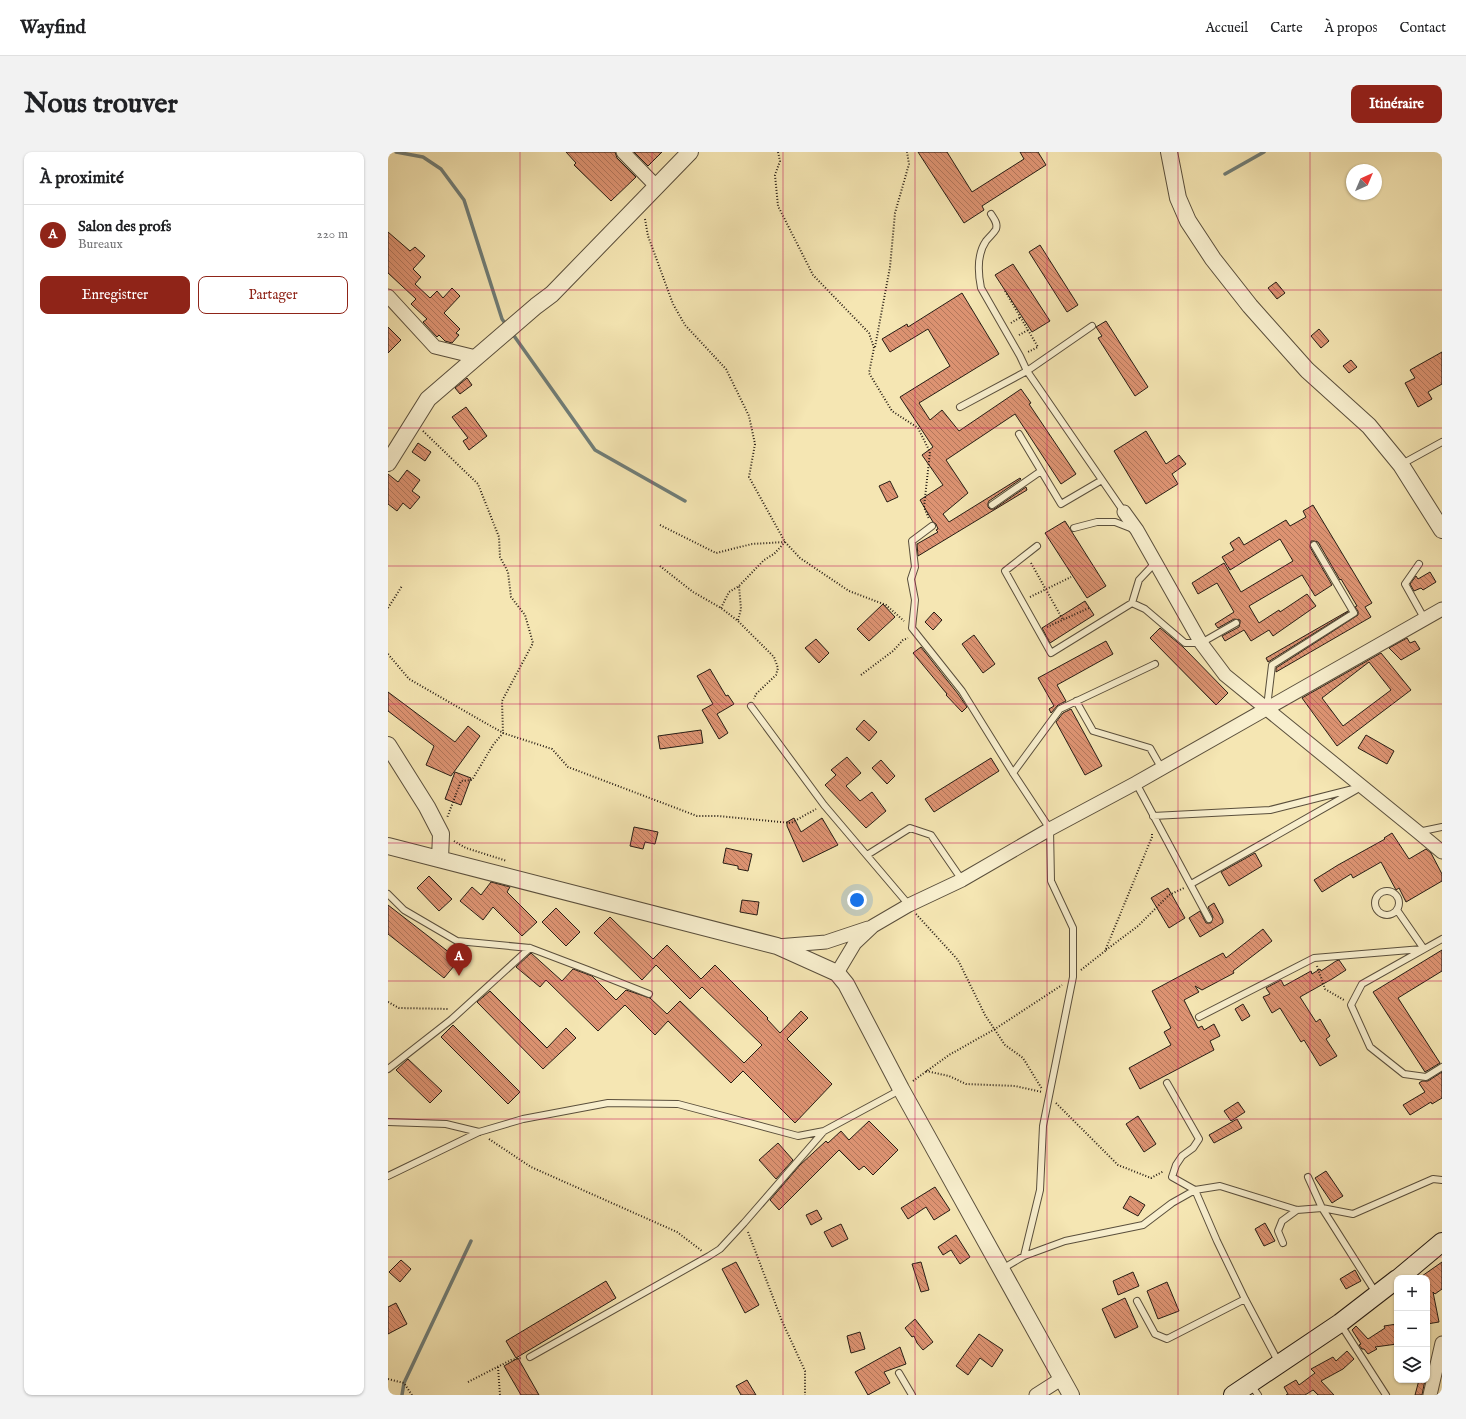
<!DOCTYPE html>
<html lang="fr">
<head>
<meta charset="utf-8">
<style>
	:root { --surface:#fff; --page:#f2f2f2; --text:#202124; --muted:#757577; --line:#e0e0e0; --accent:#8f2418 }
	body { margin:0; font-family:"IM FELL English",serif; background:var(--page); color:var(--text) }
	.controls { position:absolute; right:12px; bottom:12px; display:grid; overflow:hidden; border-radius:8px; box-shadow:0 1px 3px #0004 }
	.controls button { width:36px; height:36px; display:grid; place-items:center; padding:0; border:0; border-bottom:1px solid var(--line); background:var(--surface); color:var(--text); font:20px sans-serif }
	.compass { position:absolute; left:958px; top:12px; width:36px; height:36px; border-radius:50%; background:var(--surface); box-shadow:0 1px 3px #0004; rotate:44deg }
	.you { position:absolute; left:469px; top:748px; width:14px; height:14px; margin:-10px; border:3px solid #fff; border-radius:50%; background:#1a73e8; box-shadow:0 0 0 6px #1a73e833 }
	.badge { display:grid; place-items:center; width:26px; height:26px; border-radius:50%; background:var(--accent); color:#fff; font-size:13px; font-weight:700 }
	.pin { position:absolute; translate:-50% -33px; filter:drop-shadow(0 1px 2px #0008) }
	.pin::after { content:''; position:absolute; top:21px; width:14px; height:12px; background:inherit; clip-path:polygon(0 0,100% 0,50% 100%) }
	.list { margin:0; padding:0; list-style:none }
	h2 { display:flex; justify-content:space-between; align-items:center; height:52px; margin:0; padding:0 16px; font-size:17px }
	h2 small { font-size:13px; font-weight:400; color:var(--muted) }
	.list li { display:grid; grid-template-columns:26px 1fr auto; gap:12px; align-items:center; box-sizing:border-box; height:60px; padding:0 16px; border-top:1px solid var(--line) }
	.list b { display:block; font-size:15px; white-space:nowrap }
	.list p { margin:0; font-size:13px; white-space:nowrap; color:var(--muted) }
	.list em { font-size:13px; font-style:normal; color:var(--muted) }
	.actions { display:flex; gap:8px; padding:12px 16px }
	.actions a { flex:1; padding:9px 0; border:1px solid var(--accent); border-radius:8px; text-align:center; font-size:14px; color:var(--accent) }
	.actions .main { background:var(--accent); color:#fff }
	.icon { flex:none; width:22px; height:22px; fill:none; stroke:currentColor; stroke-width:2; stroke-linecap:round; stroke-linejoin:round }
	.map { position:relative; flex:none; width:1054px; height:1243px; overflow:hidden; border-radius:8px }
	header { display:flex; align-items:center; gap:24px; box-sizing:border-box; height:56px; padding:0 20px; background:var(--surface); border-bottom:1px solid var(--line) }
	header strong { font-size:19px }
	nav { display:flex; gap:22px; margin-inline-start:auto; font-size:14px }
	.intro { display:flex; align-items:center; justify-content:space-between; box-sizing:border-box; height:96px; padding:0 24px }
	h1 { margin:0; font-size:28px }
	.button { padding:10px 18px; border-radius:8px; background:var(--accent); color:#fff; font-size:14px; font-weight:700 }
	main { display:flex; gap:24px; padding:0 24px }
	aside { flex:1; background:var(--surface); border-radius:8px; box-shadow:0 1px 3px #0004 }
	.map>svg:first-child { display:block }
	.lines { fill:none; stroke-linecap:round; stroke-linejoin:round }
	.stream { stroke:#707d77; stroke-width:3.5 }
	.building { fill:url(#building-back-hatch); stroke:#271d15; fill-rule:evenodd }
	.service-casing { stroke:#5a4f3c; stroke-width:8 }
	.minor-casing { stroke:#5a4f3c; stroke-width:15 }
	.tertiary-casing { stroke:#5a4f3c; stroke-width:18 }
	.secondary-casing { stroke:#271d15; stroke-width:20 }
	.path { stroke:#271d15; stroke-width:2; stroke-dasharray:1 2; stroke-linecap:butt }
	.service { stroke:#f8efce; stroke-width:6 }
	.minor { stroke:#f8efce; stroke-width:13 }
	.tertiary { stroke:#f8efce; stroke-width:16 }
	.secondary { stroke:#f8efce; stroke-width:18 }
	.grid { fill:none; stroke:#c2185b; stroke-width:1; stroke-opacity:0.55 }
</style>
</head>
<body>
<header>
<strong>Wayfind</strong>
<nav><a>Accueil</a><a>Carte</a><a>À propos</a><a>Contact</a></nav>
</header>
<div class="intro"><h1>Nous trouver</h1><a class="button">Itinéraire</a></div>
<main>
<aside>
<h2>À proximité<small></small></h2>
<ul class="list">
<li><span class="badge">A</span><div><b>Salon des profs</b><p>Bureaux</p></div><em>220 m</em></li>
</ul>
<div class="actions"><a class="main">Enregistrer</a><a>Partager</a></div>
</aside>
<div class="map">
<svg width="1054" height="1243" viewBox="0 0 1054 1243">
	<defs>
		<pattern id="building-back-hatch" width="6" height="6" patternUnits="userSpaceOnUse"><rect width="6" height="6" fill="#dd9372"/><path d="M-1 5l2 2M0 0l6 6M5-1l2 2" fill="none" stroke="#b3775c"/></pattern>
	</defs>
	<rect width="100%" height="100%" fill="#f5e6b3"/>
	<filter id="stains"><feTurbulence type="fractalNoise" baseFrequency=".005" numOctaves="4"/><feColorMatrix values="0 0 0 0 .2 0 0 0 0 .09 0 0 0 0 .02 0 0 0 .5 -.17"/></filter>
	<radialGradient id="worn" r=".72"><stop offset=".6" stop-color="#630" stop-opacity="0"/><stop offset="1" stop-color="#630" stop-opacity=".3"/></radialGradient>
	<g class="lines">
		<path class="stream" d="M8 0 35 5 53 17 76 48 114 167 119 174
			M837 22 876 0
			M124 181 207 298 297 349
			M14 1243 16 1231 83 1089"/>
	</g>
	<path class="building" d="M178 0H227L229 6 248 25 223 49 186 13 188 11Z
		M246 0H274L260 14Z
		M530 0H559L584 40 636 7 632 0H650L658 13 594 54 596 58 576 71Z
		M0 80 22 99 27 95 37 104 25 117 33 125 27 132 42 146 49 139 55 146 64 136 72 144 56 161 72 177 68 181 71 183 64 191 57 189 51 183 49 185 35 170 39 167 23 152 28 147 0 121Z
		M652 93 690 153 679 160 641 100Z
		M625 112 662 169 644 180 607 123Z
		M888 130 897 141 889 147 880 136Z
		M574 141 611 202 531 251 542 268 554 258 571 279 633 237 643 251 641 252 688 322 673 332 627 262 558 308 580 341 555 362 561 370 632 326 633 327 601 349 600 351V355L602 357H606L638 335 639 338 530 404 529 392 550 380 548 378 550 377 548 372 545 370 532 348 555 333 534 303 545 295 512 245 562 214 540 177 502 200 494 187 519 172 520 175Z
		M718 169 760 235 747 244 710 186 714 184 708 175Z
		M0 175 13 188 0 201Z
		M931 177 941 189 933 196 923 184Z
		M1054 200V232L1040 240 1044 247 1030 255 1017 231 1027 226 1022 218Z
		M963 208 969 215 961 221 955 214Z
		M79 226 84 233 72 242 67 236Z
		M78 255 99 284 81 298 75 289 80 286 64 265Z
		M758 279 778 312 791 303 798 312 784 322 790 332 758 352 726 299Z
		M30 291 43 300 37 309 24 300Z
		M19 318 32 328 24 339 32 345 22 357 15 351 9 359 0 352V322L10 330Z
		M502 329 510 345 499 350 491 334Z
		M925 353 984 451 977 455 983 465 888 520V516L970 463V459L967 455 969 454 953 427 952 428 930 390 926 389H923L922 395 944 433 927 444 914 423 861 454 871 471 891 458 892 460 919 442 928 454 885 484 881 478 863 489 856 478 837 489 834 484 851 475 852 471V468L846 467 830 476 827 472 846 460 829 431 810 442 804 431 836 411 853 440 905 409 892 387 842 418 834 405 846 398 842 391 851 385 856 393 898 368 902 374 918 365 915 359Z
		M677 369 718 434 699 446 657 381Z
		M1042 420 1048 430 1035 438 1033 436 1026 439 1022 432 1028 424 1030 427Z
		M697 449 706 463 662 491 654 476Z
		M495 452 507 465 481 489 469 477Z
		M960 459V460L880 510 878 506Z
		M546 460 554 468 545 478 537 470Z
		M772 476 795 495 840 541 828 553 762 486Z
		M586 483 607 512 595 521 574 492Z
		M1019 486 1022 491 1027 489 1032 497 1013 508 1001 496Z
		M428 487 441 501 431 511 417 496Z
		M718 489 725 502 669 533 678 549 670 553 663 561 661 557 666 554 650 526Z
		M533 495 570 542 579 555 574 560 558 543 559 542 525 501Z
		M993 501 1023 538 949 594 914 546ZM981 510 1003 538 955 574 934 546Z
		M322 517 338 544 340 543 346 552 329 562 340 581 331 587 314 558 325 552 309 524Z
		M0 540 67 590 80 574 92 584 63 624 38 613 46 594 0 559Z
		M683 557 714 614 697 623 668 570 675 561Z
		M476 568 489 580 481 589 468 577Z
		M313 578 315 591 272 597 270 584Z
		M978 583 1006 599 999 612 970 596Z
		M459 605 473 621 458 634 472 649 484 640 498 659 478 676 437 633 448 623 443 618Z
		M603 606 611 619 546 660 537 647Z
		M493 608 507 624 499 632 484 616Z
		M67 620 83 626 73 653 57 647Z
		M406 666 413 680 434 666 450 693 415 710 399 674V670Z
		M246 675 270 680 267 692 257 690 255 697 242 694Z
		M1004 681 1021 707 1038 697 1043 701 1054 722V729L1018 750 1011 736 1008 738 993 710 965 726 963 722 934 740 926 728 950 713 997 687 996 686Z
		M338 696 364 702 360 719 350 717V714L335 711Z
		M867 701 874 714 841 734 833 720Z
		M41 724 64 747 51 759 29 736Z
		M103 730 122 735 119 740 149 770 134 784 105 755 95 768 72 749 84 735 93 743Z
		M780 736 797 766 781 776 763 746Z
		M354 748 371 750 369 763 352 760Z
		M826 751 835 768V771L812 785 801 766 812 759 818 771H823L825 765 820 755Z
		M0 753 71 808 56 826 0 782Z
		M168 756 192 780 178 794 154 770Z
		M222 765 265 807 279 793 313 827 327 813 380 866 379 867 392 881 413 859 420 866 399 887 444 932 407 971 355 919 343 931 280 869 267 883 237 853 210 879 158 828 152 835 128 815 143 801 174 829 185 817 204 824 228 848 238 838 262 846 279 862 292 849 356 911 374 893 314 835 302 847 268 813 254 828 206 781Z
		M875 777 884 789 845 819 846 821 814 838 807 834 811 840 796 848 810 876 814 874 816 878 826 872 832 884 822 889 826 898 752 937 741 916 783 893 776 880 783 876 764 839 835 801 838 806Z
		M1054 798V819L1010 846 1052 911 1037 920 985 840Z
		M951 808 958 818 944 827 912 845 928 870 932 867 942 884 938 887 949 904 932 914 916 888 913 890 892 856 884 861 875 845 882 842 878 836 893 828 896 834 923 819 924 822 932 817 933 819 948 809Z
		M102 839 159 896 178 876 188 886 155 917 89 850Z
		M855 852 862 864 854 869 847 857Z
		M65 873 132 940 120 952 53 885Z
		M20 907 54 939 42 951 8 918Z
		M1054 920V946L1044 952 1043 950 1022 963 1015 953 1037 940 1031 931 1034 929H1040Z
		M850 950 857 960 843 969 836 959Z
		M750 964 768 992 756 1000 738 972Z
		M849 967 854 976 826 991 821 983Z
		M481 969 510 998 485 1023 476 1014 471 1018 451 998 391 1058 382 1048 412 1013 438 989 440 991 453 979 461 988Z
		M390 991 405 1008 388 1027 371 1008Z
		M938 1019 955 1044 944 1051 927 1026Z
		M547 1035 562 1058 546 1068 538 1055 520 1067 513 1056Z
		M742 1044 757 1053 750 1064 735 1056Z
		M429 1058 434 1067 423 1073 418 1063Z
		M877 1071 887 1089 876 1094 867 1077Z
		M453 1072 460 1087 444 1095 436 1080Z
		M568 1083 582 1105 572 1112 563 1098 555 1103 550 1095Z
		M13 1108 23 1117 12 1130 1 1120Z
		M348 1110 371 1153 357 1161 334 1117Z
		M533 1110 541 1138 533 1140 524 1112Z
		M1054 1110V1137L1047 1142 1045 1140 1051 1170 1039 1172V1132H1040L1039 1126H1036L1034 1124Z
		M967 1118 973 1129 958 1137 952 1127Z
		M745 1120 751 1134 730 1143 725 1129Z
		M218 1129 228 1146 128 1206 118 1189Z
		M779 1130 791 1159 770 1167 759 1139Z
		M737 1146 750 1175 727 1186 714 1157Z
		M8 1151 19 1172 0 1182V1155Z
		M527 1167 545 1190 535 1198 529 1191 526 1184 524 1185 517 1176Z
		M1009 1172V1192L987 1195 989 1197 980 1202 976 1197H974L971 1193 973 1192 964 1178 968 1174 980 1187 997 1176 996 1174Z
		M472 1180 477 1197 463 1201 459 1184Z
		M591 1182 615 1198 604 1215 592 1206 580 1223 568 1214Z
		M512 1195 518 1212 496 1220 502 1231 480 1243 467 1220Z
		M959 1199 966 1207 955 1217 933 1229 946 1243H930L925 1238 917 1243H898L900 1242 896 1235 908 1228 911 1233 927 1221 923 1217 945 1205 948 1209Z
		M130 1206 151 1243H133L116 1214Z
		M359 1228 368 1243H353L348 1234Z
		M1031 1228H1037L1034 1243H1027Z"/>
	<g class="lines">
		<defs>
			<path id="service" d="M603 62C606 67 610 71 608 77 606 81 601 85 598 89 589 102 590 121 593 136L632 204 639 219 736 360
				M572 255 639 219 704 174
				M631 282 673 352 714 328
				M1014 312 1054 290
				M604 353 653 319
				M544 374 524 389 527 415 523 427 527 448 524 476 574 539 625 621 662 677 663 729 685 776V825L655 974 652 1038 636 1104
				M686 376 709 370H727L745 377
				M649 394 617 419 663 501 744 451 751 428 767 411
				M1031 412 1017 432 1036 466
				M744 451 757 457 797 491H813L848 471
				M688 549 705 579 762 596 774 617
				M363 554 436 653 521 753
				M879 555 884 513 966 461 926 393
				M625 621 672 557 767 512
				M748 631 821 767
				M765 664 882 658 973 635
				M1030 680 1054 675
				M479 703 522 676 543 683 574 728
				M803 732 968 638
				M987 751a12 12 0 1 1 24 0a12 12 0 1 1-24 0Z
				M0 742 16 758 69 789 142 796 200 818 261 842
				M1009 758 1036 797
				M1054 787 974 832 963 853 982 895 1016 922 1038 925 1054 915
				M811 865 926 806 1034 797
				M0 917 64 867 142 796
				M779 931 811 987 805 996 794 1004 788 1013 784 1025 807 1038 829 1089 857 1147 891 1211
				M0 970 58 972 91 980
				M0 1024 91 980 135 967 220 951 290 952 410 984 436 979
				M920 1025 934 1056 988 1141
				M895 1091 890 1079 894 1069 909 1058
				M614 1117 636 1104 677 1089 755 1073 784 1051 807 1038 832 1034 909 1058 934 1056 965 1062 1045 1027 1054 1028
				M749 1149 767 1182 779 1187 857 1147
				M953 1173 998 1243
				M142 1205 321 1104 332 1097 356 1071 436 979 512 938
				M511 1221 524 1243
				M863 1233 870 1243"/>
			<path id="minor" d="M235 0 269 35
				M0 144 47 195 88 205
				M736 360 749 378 813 491 837 523 1030 680 1054 700
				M389 794 438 790 480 776
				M449 821 467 791 485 774 521 753 574 728 662 677 748 631 1054 457
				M648 1243 673 1227
				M1042 1243 1054 1191"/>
			<path id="tertiary" d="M781 0 790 46 800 69 825 107 862 154 919 218 981 274 1013 313 1054 378
				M0 311 40 247 148 154 164 142 302 0
				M0 593 39 655 53 682 52 707
				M0 694 389 794 449 821 458 832 513 937 683 1243"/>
			<path id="secondary" d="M1011 1126 1054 1090
				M845 1243 952 1171 1009 1127"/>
		</defs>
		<use href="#service" class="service-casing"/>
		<use href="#minor" class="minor-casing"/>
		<use href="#tertiary" class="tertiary-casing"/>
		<use href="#secondary" class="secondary-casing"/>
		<path class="path" d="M390 0 392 9 387 23 390 54 425 123 481 181 486 196 481 221 504 259 530 276 542 300 536 355 541 367
			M257 67 260 84 285 152 297 173 338 217 361 264 367 292 361 325 397 390 412 406 461 439 498 453 516 469
			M617 139 650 195 640 200
			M623 171 633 165
			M631 183 640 178
			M487 195 502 115 507 61 521 12 519 0
			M35 279 90 332 111 385 112 405 120 420 123 445 137 463 145 491 114 549 115 581 105 593 84 628 73 629 59 666
			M272 373 328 401 364 392 397 390
			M643 411 675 468
			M272 414 305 440 333 456 350 469 386 505 390 516 388 523 368 542 366 547
			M642 445 683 425
			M0 456 14 434
			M333 456 341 440 351 434 376 408 386 402 397 390
			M350 468 353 457 351 434
			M659 475 701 456
			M0 502 21 527 115 581 164 597 180 615 309 664H330L403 671 428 657
			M473 523 505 499 515 488 520 486
			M66 689 78 696 119 709
			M528 762 570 808 597 863 617 893 635 906 654 937
			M718 798 750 774 781 743 796 736
			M929 814 937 837 956 848
			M693 818 717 799 764 685V681
			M0 850 11 856 61 857
			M538 919 561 924 578 932 627 934 654 940
			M525 929 561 903 607 877 674 833
			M668 951 730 1013 763 1026 776 1019
			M101 987 143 1015 289 1080 314 1099
			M360 1080 394 1169 417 1219V1243
			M110 1215 112 1243
			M0 1227 16 1231 24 1243
			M80 1230 123 1208 133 1206"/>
		<use href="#service" class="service"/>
		<use href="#minor" class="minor"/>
		<use href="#tertiary" class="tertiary"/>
		<use href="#secondary" class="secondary"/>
	</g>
	<path class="grid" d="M132 0V1243M264 0V1243M395 0V1243M527 0V1243M659 0V1243M790 0V1243M922 0V1243M0 138H1054M0 276H1054M0 414H1054M0 552H1054M0 691H1054M0 829H1054M0 967H1054M0 1105H1054"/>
	<rect width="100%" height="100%" filter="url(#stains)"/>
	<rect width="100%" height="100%" fill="url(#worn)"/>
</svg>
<div class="controls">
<button>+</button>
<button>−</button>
<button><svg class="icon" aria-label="layers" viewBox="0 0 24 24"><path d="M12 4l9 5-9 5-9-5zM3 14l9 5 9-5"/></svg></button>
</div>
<svg class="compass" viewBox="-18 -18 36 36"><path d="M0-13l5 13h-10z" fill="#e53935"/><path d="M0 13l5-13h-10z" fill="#757577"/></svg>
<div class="you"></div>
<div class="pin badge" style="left:71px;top:824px">A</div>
</div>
</main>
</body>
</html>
